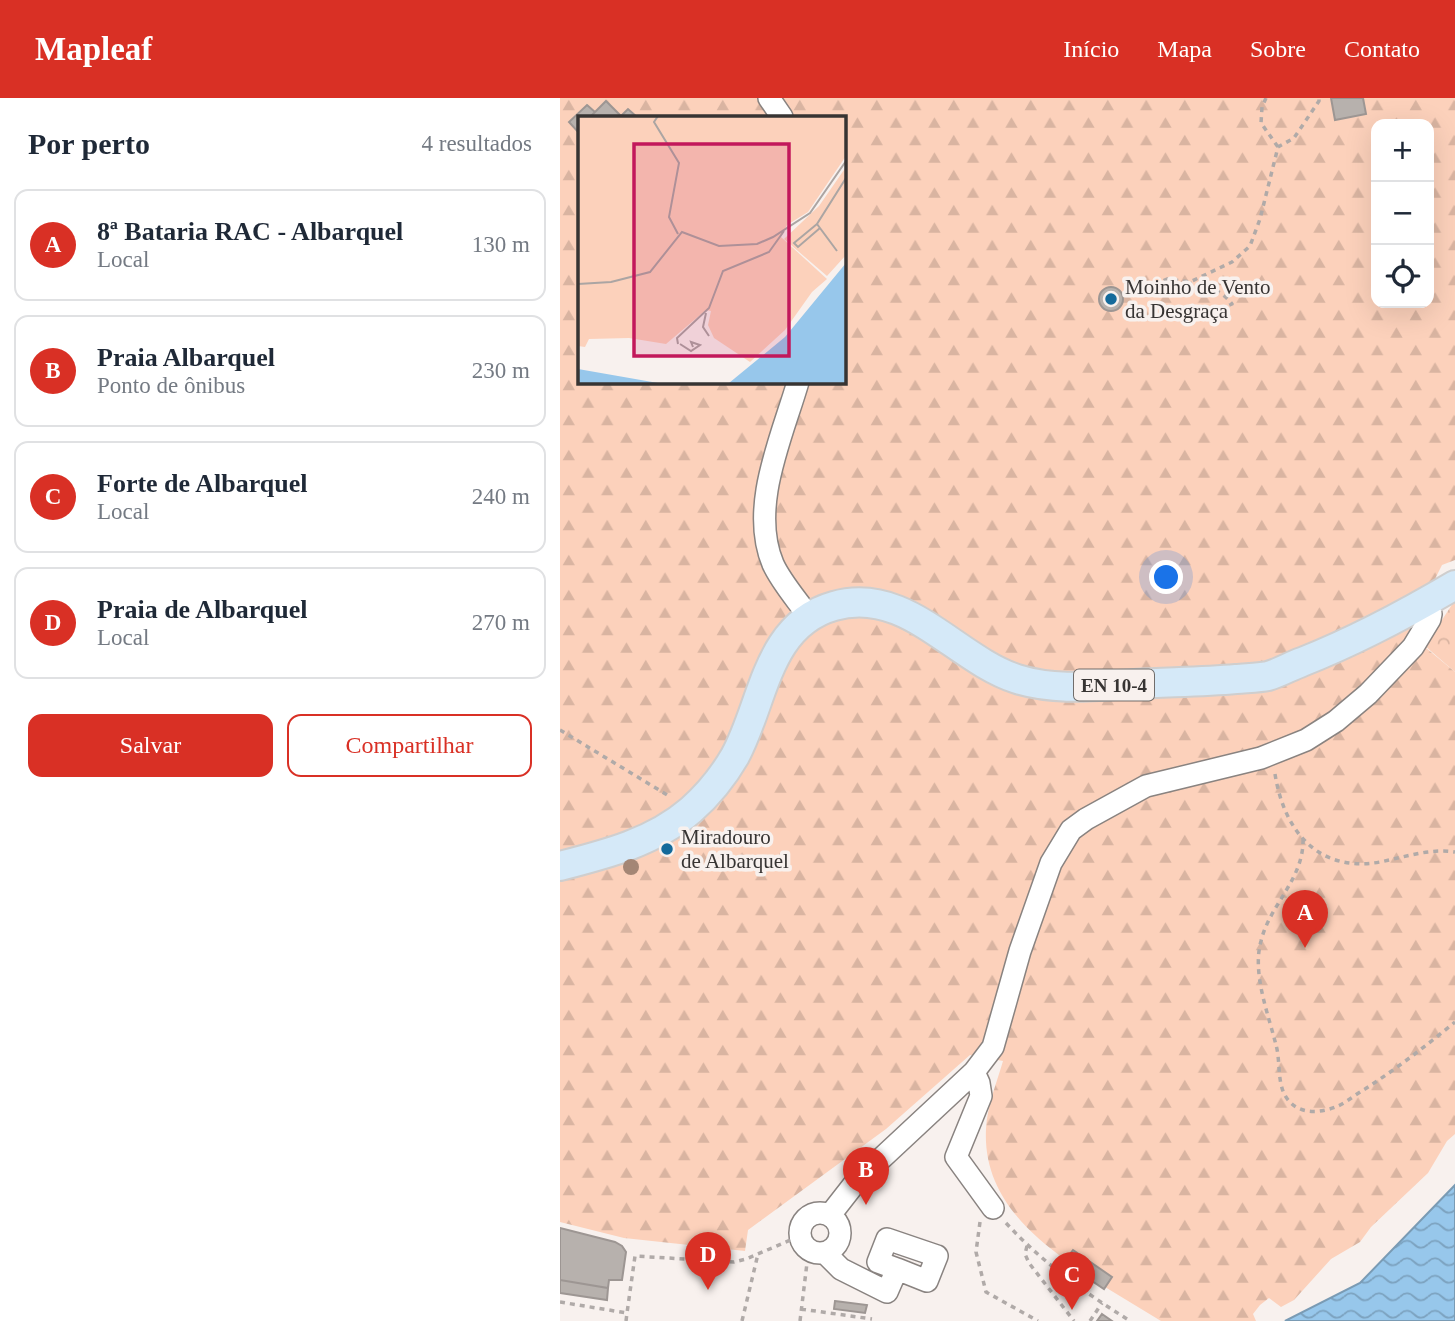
<!DOCTYPE html>
<html lang="pt">
<head>
<meta charset="utf-8">
<style>
	:root { --surface:#fff; --page:#f2f2f3; --text:#1f2937; --muted:#747a83; --line:#e0e1e3; --accent:#d93025 }
	body { margin:0; font-family:Georgia,serif; background:var(--page); color:var(--text) }
	.controls { position:absolute; right:21px; top:21px; display:grid; overflow:hidden; border-radius:14px; box-shadow:0 7px 28px #0002 }
	.controls button { width:63px; height:63px; display:grid; place-items:center; padding:0; border:0; border-bottom:2px solid var(--line); background:var(--surface); color:var(--text); font:35px sans-serif }
	.you { position:absolute; left:607px; top:480px; width:24px; height:24px; margin:-18px; border:5px solid #fff; border-radius:50%; background:#1a73e8; box-shadow:0 0 0 10px #1a73e833 }
	.badge { display:grid; place-items:center; width:46px; height:46px; border-radius:50%; background:var(--accent); color:#fff; font-size:23px; font-weight:700 }
	.pin { position:absolute; translate:-50% -58px; filter:drop-shadow(0 2px 4px #0008) }
	.pin::after { content:''; position:absolute; top:37px; width:24px; height:21px; background:inherit; clip-path:polygon(0 0,100% 0,50% 100%) }
	.list { margin:0; padding:0; list-style:none }
	h2 { display:flex; justify-content:space-between; align-items:center; height:91px; margin:0; padding:0 28px; font-size:30px }
	h2 small { font-size:23px; font-weight:400; color:var(--muted) }
	.list li { display:grid; grid-template-columns:46px 1fr auto; gap:21px; align-items:center; box-sizing:border-box; height:112px; margin:0 14px 14px; padding:0 14px; border:2px solid var(--line); border-radius:14px }
	.list b { display:block; font-size:26px; white-space:nowrap }
	.list p { margin:0; font-size:23px; white-space:nowrap; color:var(--muted) }
	.list em { font-size:23px; font-style:normal; color:var(--muted) }
	.actions { display:flex; gap:14px; padding:21px 28px }
	.actions a { flex:1; padding:16px 0; border:2px solid var(--accent); border-radius:14px; text-align:center; font-size:24px; color:var(--accent) }
	.actions .main { background:var(--accent); color:#fff }
	.icon { flex:none; width:38px; height:38px; fill:none; stroke:currentColor; stroke-width:2; stroke-linecap:round; stroke-linejoin:round }
	.map { position:relative; flex:none; width:895px; height:1223px; overflow:hidden }
	header { display:flex; align-items:center; gap:42px; box-sizing:border-box; height:98px; padding:0 35px; background:var(--accent); color:#fff }
	header strong { font-size:33px }
	nav { display:flex; gap:38px; margin-inline-start:auto; font-size:24px }
	main { display:flex }
	aside { flex:1; background:var(--surface) }
	.map>svg:first-child { display:block }
	.forest { fill:url(#forest-firs); fill-rule:evenodd }
	.park { fill:url(#park-crowns) }
	.water { fill:url(#water-waves); stroke:#7a9bb4; stroke-width:2 }
	.building { fill:#b7b1ad; stroke:#9d9693; stroke-width:2 }
	.lines { fill:none; stroke-linecap:round; stroke-linejoin:round }
	.minor-casing { stroke:#898380; stroke-width:24 }
	.major-casing { stroke:#cfcece; stroke-width:32 }
	.path { stroke:#b0aaa8; stroke-width:3.5; stroke-dasharray:5 5; stroke-linecap:butt }
	.minor { stroke:#fff; stroke-width:21 }
	.major { stroke:#d5e9f8; stroke-width:28 }
	.tree { fill:#a48675 }
	.poi-dot { fill:#146a9b; stroke:#f8f1ee; stroke-width:2.5 }
	.labels { text-anchor:middle; dominant-baseline:central; stroke-width:7; stroke-linejoin:round; paint-order:stroke }
	.shield { fill:#f8f1ee; stroke:#716d6b; stroke-width:2 }
	.shield-label { font-size:19px; font-weight:bold; fill:#373433 }
	.poi-label { font-size:21px; fill:#373433; stroke:#f8f1ee; text-anchor:start }
	.inset-road { fill:none; stroke:#aba5a3; stroke-width:2 }
	.view { fill:#c2185b; fill-opacity:0.15; stroke:#c2185b; stroke-width:3.5 }
	.inset-edge { fill:none; stroke:#373433; stroke-width:3.5 }
</style>
</head>
<body>
<header>
<strong>Mapleaf</strong>
<nav><a>Início</a><a>Mapa</a><a>Sobre</a><a>Contato</a></nav>
</header>
<main>
<aside>
<h2>Por perto<small>4 resultados</small></h2>
<ul class="list">
<li><span class="badge">A</span><div><b>8ª Bataria RAC - Albarquel</b><p>Local</p></div><em>130 m</em></li>
<li><span class="badge">B</span><div><b>Praia Albarquel</b><p>Ponto de ônibus</p></div><em>230 m</em></li>
<li><span class="badge">C</span><div><b>Forte de Albarquel</b><p>Local</p></div><em>240 m</em></li>
<li><span class="badge">D</span><div><b>Praia de Albarquel</b><p>Local</p></div><em>270 m</em></li>
</ul>
<div class="actions"><a class="main">Salvar</a><a>Compartilhar</a></div>
</aside>
<div class="map">
<svg width="895" height="1223" viewBox="0 0 895 1223">
	<defs>
		<pattern id="forest-firs" width="22" height="20" patternUnits="userSpaceOnUse" patternTransform="scale(1.75)"><rect width="22" height="20" fill="#fcd1bb"/><path d="M5 1l3.5 6h-7zM16 11l3.5 6h-7z" fill="#d9b4a1"/></pattern>
		<pattern id="park-crowns" width="20" height="18" patternUnits="userSpaceOnUse" patternTransform="scale(1.75)"><rect width="20" height="18" fill="#fcd1bb"/><path d="M2 6a3 3 0 1 1 6 0M12 15a3 3 0 1 1 6 0" fill="none" stroke="#d9b4a1"/></pattern>
		<pattern id="water-waves" width="16" height="10" patternUnits="userSpaceOnUse" patternTransform="scale(1.75)"><rect width="16" height="10" fill="#97c7eb"/><path d="M0 5q4-4 8 0t8 0" fill="none" stroke="#7ca2bf"/></pattern>
	</defs>
	<rect width="100%" height="100%" fill="#f8f1ee"/>
	<path class="forest" d="M0 0H895V462L882 467 848 535 895 574V1036L887 1043 868 1075 811 1129 800 1144 771 1161 734 1202 721 1209 709 1200 700 1207 693 1216 696 1223H601L545 1189 552 1179 513 1152 506 1162C461 1130 423 1090 426 1031 427 1008 437 984 443 963L410 957 326 1031 188 1132 185 1153 64 1140 0 1124ZM19 19H284V284H19ZM816 26H869V205H816Z"/>
	<path class="park" d="M895 502V574L865 548Z"/>
	<path class="water" d="M895 1087V1223H725L800 1185Z"/>
	<path class="building" d="M771 0H803L806 16 775 22Z
		M46 3 61 18 68 11 77 19H30Z
		M27 7 35 14 30 19H19V35L9 24Z
		M539 201a12 12 0 1 1 24 0a12 12 0 1 1-24 0Z
		M0 1130 55 1144 62 1148 66 1154 62 1182H49L48 1190 0 1182Z
		M513 1152 552 1179 544 1191 504 1164Z
		M0 1182 48 1190 47 1202 0 1195Z
		M275 1203 307 1207 305 1215 274 1211Z
		M542 1216 552 1223H537Z"/>
	<g class="lines">
		<defs>
			<path id="minor" d="M209 0 222 19
				M238 284C222 339 189 409 213 466 221 484 238 503 249 519
				M414 974 419 985 421 998 396 1059 433 1110
				M240 1135a20 20 0 1 1 40 0a20 20 0 1 1-40 0Z
				M270 1117 295 1085 414 974 433 949 460 853 491 765 511 732 526 721 586 688 701 660 746 642 776 623 808 596 853 549 870 521 871 516 865 504
				M265 1155 281 1171 327 1194 337 1171 367 1183 377 1158 327 1141 318 1164 337 1171"/>
			<path id="major" d="M0 768C47 756 94 744 131 712 148 697 164 677 175 658 204 605 206 527 274 508 346 487 395 561 457 581 495 593 536 588 574 586 608 584 642 584 676 581 686 580 698 580 708 578 719 575 731 568 742 564 795 543 846 516 895 487"/>
		</defs>
		<use href="#minor" class="minor-casing"/>
		<use href="#major" class="major-casing"/>
		<path class="path" d="M706 0 702 9 701 25 718 49
			M630 184 632 190C649 187 661 192 672 206L642 218
			M566 195 577 194 607 181 630 184 672 164 690 148 700 121 718 49 734 40 759 3V0
			M0 632 109 698
			M715 676C724 733 758 775 820 764 845 759 870 750 895 754
			M743 741C744 781 710 806 701 843 692 875 708 915 716 947 721 964 716 989 729 1003 741 1017 762 1015 778 1008 787 1004 796 996 805 991 836 971 866 948 895 924
			M420 1124 416 1154 426 1194 478 1223
			M446 1125C485 1167 523 1193 570 1223
			M467 1148 465 1156 469 1165 514 1223
			M0 1204 67 1215 75 1158 174 1164 186 1161 240 1138
			M241 1211 312 1221
			M66 1223 67 1215
			M182 1223 198 1156
			M240 1223 247 1165
			M530 1223 542 1205"/>
		<use href="#minor" class="minor"/>
		<use href="#major" class="major"/>
	</g>
	<circle class="tree" cx="71" cy="769" r="8"/>
	<g class="poi-dot">
		<circle cx="551" cy="201" r="7"/>
		<circle cx="107" cy="751" r="7"/>
	</g>
	<g class="labels">
		<rect class="shield" x="514" y="571.5" width="80" height="31" rx="5"/>
		<g class="shield-label">
			<text x="554" y="587">EN 10-4</text>
		</g>
		<g class="poi-label">
			<text x="565" y="189">Moinho de Vento<tspan x="565" dy="24">da Desgraça</tspan></text>
			<text x="121" y="739">Miradouro<tspan x="121" dy="24">de Albarquel</tspan></text>
		</g>
	</g>
	<g transform="translate(18 18)">
		<rect width="268" height="268" fill="#f8f1ee"/>
		<path d="M0 0H268V40L230 96 209 109 203 121 249 163 234 176 207 214 172 246 136 222 130 209 133 195 128 194 88 228 51 222 11 223 7 231 0 230Z" fill="#fcd1bb"/>
		<path d="M268 51V139L249 160 206 123 241 90Z" fill="#fcd1bb"/>
		<path d="M268 147V267H151L207 221ZM0 253 80 267H0Z" fill="#97c7eb"/>
		<path class="inset-road" d="M80 0 76 6 101 47 91 101 100 118M239 108 216 127 220 131 242 112M259 135 239 108 268 62M0 168 33 166 72 156 104 116 141 130 179 128 195 121 232 97 268 45M128 197 125 211 131 220M100 228 99 222 131 192 145 155 191 136 206 115M102 228 113 235 122 229 113 226 115 231"/>
		<path class="view" d="M56 28H211V240H56Z"/>
		<rect width="268" height="268" class="inset-edge"/>
	</g>
</svg>
<div class="controls">
<button>+</button>
<button>−</button>
<button><svg class="icon" aria-label="locate" viewBox="0 0 24 24"><circle cx="12" cy="12" r="6"/><path d="M12 2v4M12 18v4M2 12h4M18 12h4"/></svg></button>
</div>
<div class="you"></div>
<div class="pin badge" style="left:745px;top:850px">A</div>
<div class="pin badge" style="left:306px;top:1107px">B</div>
<div class="pin badge" style="left:512px;top:1212px">C</div>
<div class="pin badge" style="left:148px;top:1192px">D</div>
</div>
</main>
</body>
</html>
